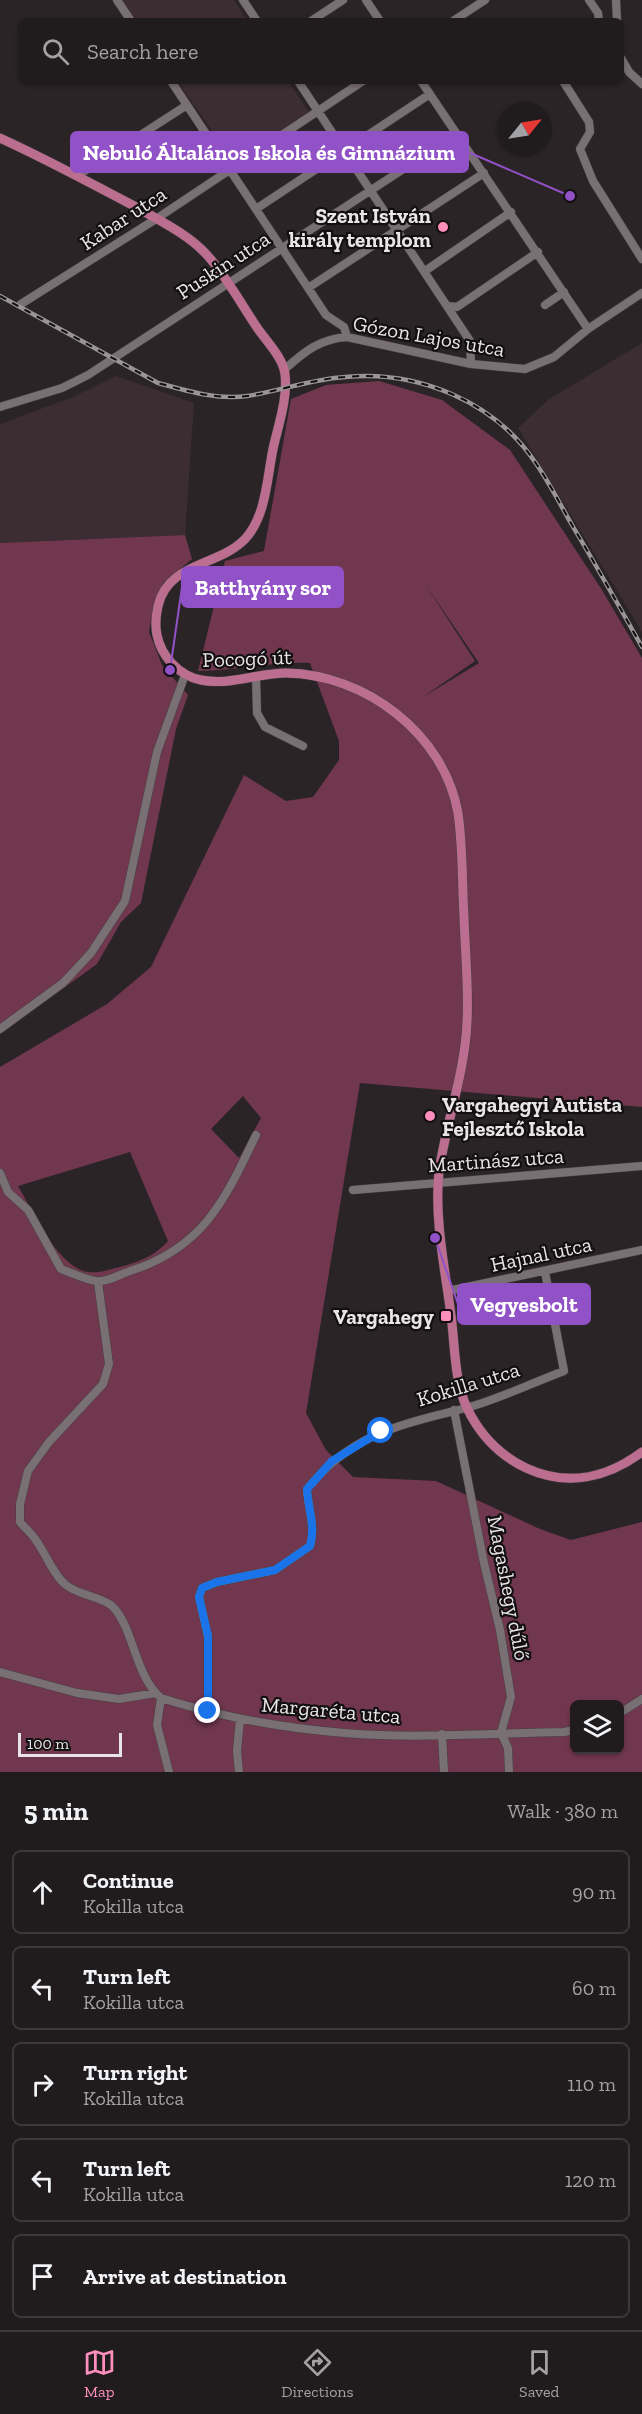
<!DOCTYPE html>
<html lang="en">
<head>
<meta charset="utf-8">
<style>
	:root { --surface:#201b1d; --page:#282426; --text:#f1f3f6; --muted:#a2a1a4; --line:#3d393b; --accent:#fe8ebc }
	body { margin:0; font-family:"Zilla Slab",serif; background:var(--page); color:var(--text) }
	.controls { position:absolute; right:18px; bottom:18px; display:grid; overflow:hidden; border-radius:9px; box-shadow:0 2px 4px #0004 }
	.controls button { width:54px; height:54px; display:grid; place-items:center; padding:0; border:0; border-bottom:2px solid var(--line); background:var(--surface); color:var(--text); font:30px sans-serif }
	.compass { position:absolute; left:498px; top:102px; width:54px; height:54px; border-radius:50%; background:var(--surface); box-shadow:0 2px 4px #0004; rotate:60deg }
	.scale { position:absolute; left:18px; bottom:15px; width:104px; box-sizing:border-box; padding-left:6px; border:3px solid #e9e4e6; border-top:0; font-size:16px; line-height:21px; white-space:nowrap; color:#e9e4e6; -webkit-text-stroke:4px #120f10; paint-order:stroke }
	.stop { position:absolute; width:18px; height:18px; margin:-14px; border:4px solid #1a73e8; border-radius:50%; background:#fff }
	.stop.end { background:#1a73e8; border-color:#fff; box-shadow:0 2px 6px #0008 }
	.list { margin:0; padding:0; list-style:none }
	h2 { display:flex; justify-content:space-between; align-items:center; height:78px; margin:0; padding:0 24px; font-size:26px }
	h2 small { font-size:20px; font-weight:400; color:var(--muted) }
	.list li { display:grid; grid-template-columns:39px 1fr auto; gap:18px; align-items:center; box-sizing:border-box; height:84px; margin:0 12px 12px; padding:0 12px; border:2px solid var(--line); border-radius:9px }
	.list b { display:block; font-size:22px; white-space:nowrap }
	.list p { margin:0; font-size:20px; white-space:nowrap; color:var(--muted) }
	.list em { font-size:20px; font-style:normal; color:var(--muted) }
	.icon { flex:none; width:33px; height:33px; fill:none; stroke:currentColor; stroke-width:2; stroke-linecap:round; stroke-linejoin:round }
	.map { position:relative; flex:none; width:642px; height:1772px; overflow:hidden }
	.search { position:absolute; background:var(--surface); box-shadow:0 2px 4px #0004; left:18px; right:18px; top:18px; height:66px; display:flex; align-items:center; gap:15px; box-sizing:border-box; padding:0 21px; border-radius:9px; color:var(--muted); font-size:22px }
	.sheet { height:558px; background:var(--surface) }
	nav { display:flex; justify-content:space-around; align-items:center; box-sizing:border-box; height:84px; border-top:2px solid var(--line); background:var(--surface); font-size:16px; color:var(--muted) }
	nav a { display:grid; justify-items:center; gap:3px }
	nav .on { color:var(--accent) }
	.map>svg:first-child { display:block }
	.built { fill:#3b2d32 }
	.green { fill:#71374f; fill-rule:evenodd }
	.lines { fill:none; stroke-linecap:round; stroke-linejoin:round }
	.minor-casing { stroke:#474143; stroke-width:9 }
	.major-casing { stroke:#474143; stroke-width:10 }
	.minor { stroke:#797073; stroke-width:8 }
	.major { stroke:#bb6e8f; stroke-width:9 }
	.rail-casing { stroke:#999496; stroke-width:4.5 }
	.rail { stroke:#120f10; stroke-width:2; stroke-dasharray:7; stroke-linecap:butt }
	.route { stroke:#1a73e8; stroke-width:8 }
	.poi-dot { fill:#fe8ebc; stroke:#120f10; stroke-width:2 }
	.labels { text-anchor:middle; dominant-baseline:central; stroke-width:4.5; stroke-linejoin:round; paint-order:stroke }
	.poi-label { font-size:21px; font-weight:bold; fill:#e9e4e6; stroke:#120f10; text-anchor:end }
	.street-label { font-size:21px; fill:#e9e4e6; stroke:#120f10 }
	.leader { fill:none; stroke:#9151c7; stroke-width:2 }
	.callout-dot { fill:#9151c7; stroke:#120f10; stroke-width:2 }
	.callout { fill:#9151c7; stroke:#9151c7; stroke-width:2 }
	.callout-label { font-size:22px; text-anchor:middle; font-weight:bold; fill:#fff }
</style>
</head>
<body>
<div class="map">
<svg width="642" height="1772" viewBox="0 0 642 1772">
	<rect width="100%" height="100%" fill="#2b2427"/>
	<path class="built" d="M120 0H234L248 21H135Z
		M177 81H288L309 112 234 162Z
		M642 343V632L518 428 548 400Z
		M116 376 194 403 185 535 0 543V424L75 396Z"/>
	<path class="green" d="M379 381 442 400 510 450 602 590 642 658V1107L360 1083 306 1413 326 1450 353 1477 436 1481 540 1529 571 1540 642 1522V1772H0V1067L107 1004 151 967 244 775 286 801 313 797 339 760V741L310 663C273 661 236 671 198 671L225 561 264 551 291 399 326 385ZM425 584 479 663 423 697 475 661ZM243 1096 261 1118 239 1158 211 1129ZM130 1152 168 1241C156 1255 141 1261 124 1266 111 1269 96 1275 83 1271 54 1260 33 1211 18 1186ZM574 1704H620V1750H574Z
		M185 535 192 559 164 582 153 607 149 632 162 665 188 695 176 729 141 903 121 922 97 964 0 1034V543Z"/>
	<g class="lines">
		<defs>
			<path id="minor" d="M117 0 131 21
				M243 0 257 21
				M366 0 380 21
				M589 0 598 13 599 21
				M616 0 617 21
				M311 21 343 0
				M453 21 485 0
				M621 58 629 72 642 84
				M171 81 326 315 344 327 347 337
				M298 81 470 341 471 364
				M421 81 588 329
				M563 81 589 122 590 132 580 149 593 181 642 259
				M77 176 187 105
				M256 209 430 94
				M425 271 511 212
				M308 288 484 173
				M21 304 156 219 363 81
				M545 305 564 292
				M448 306 457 307 538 252
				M285 369C305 351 320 339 347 337L471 364 525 369 554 357 588 329 642 293
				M0 407 62 388 88 375 457 134
				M256 676 257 713 265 727 303 746
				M0 1029 63 983 91 953 125 901 157 752 185 675
				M0 1173 8 1192 28 1210 61 1269C72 1273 84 1279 96 1281 105 1283 121 1274 130 1271 203 1248 225 1200 256 1135
				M353 1190 642 1166
				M98 1282 109 1364 103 1384 49 1442 28 1471 20 1504V1522C25 1528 31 1533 35 1539 45 1552 54 1576 66 1585 78 1595 102 1597 112 1606 134 1627 134 1675 161 1698L157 1725 169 1772
				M448 1291 642 1250
				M454 1410 484 1563 500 1630 511 1697 501 1733 508 1748 509 1772
				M0 1672 77 1693 119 1699 156 1693
				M161 1698C221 1717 282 1728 345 1733 417 1739 491 1733 564 1732L574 1730
				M208 1711V1637L199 1597 202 1588 217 1582 275 1570 310 1546C316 1527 308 1509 307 1489 352 1433 400 1425 466 1408 499 1399 532 1383 564 1371L545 1272
				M620 1713 642 1699
				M442 1734 444 1772
				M239 1772 237 1751 240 1720"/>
			<path id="major" d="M0 138C46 159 91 183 136 207 160 221 188 234 207 255 226 276 240 302 256 326 265 340 283 357 285 374 288 398 278 426 273 449 267 478 266 517 245 539 218 567 168 562 158 606 156 615 155 626 157 635 161 656 179 676 201 680 228 686 258 673 286 673 364 674 444 733 458 813 463 847 462 883 464 917 465 952 469 987 467 1022 465 1073 446 1122 439 1172 434 1218 445 1269 451 1315 455 1345 454 1380 467 1408 480 1435 499 1455 526 1468 567 1487 607 1478 642 1452"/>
		</defs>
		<use href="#minor" class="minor-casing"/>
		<use href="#major" class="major-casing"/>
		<use href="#minor" class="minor"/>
		<use href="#major" class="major"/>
		<defs>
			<path id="rail" d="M0 296 158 383C187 391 217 400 247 396 280 391 312 379 345 377 417 370 494 401 535 462 549 482 560 504 572 525 596 565 619 606 642 647"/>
		</defs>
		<use href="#rail" class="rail-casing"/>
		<use href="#rail" class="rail"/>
	</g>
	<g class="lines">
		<path class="route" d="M208 1711V1636L199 1597 202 1588 217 1582 275 1570 310 1546C316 1527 308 1509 307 1489L332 1461 381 1431"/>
	</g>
	<g class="poi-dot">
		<circle cx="443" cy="227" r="6"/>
		<circle cx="430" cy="1116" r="6"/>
		<rect x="440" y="1310" width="12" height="12" rx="3"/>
	</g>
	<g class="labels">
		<g class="poi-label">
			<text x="431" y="215">Szent István<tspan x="431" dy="24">király templom</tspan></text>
			<text x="442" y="1104" text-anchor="start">Vargahegyi Autista<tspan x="442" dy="24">Fejlesztő Iskola</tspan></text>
			<text x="434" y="1316">Vargahegy</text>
		</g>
		<g class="street-label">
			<text transform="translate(123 218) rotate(-33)">Kabar utca</text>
			<text transform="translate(223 265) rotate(-33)">Puskin utca</text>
			<text transform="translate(429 336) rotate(10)">Gózon Lajos utca</text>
			<text transform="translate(247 658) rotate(-2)">Pocogó út</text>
			<text transform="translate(496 1160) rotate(-4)">Martinász utca</text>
			<text transform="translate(541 1254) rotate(-12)">Hajnal utca</text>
			<text transform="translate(468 1384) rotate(-17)">Kokilla utca</text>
			<text transform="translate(509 1588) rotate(79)">Magashegy dűlő</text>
			<text transform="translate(331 1710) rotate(5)">Margaréta utca</text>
		</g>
	</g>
	<path class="leader" d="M570 196L468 152M170 670L182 587M435 1238L458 1304"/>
	<g class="callout-dot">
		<circle cx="570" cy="196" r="6"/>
		<circle cx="170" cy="670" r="6"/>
		<circle cx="435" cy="1238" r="6"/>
	</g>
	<g class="callout">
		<rect x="71" y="132" width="397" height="40" rx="6"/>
		<rect x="182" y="567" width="161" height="40" rx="6"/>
		<rect x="458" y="1284" width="132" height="40" rx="6"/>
	</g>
	<g class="callout-label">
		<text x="269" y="160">Nebuló Általános Iskola és Gimnázium</text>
		<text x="263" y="595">Batthyány sor</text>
		<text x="524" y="1312">Vegyesbolt</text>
	</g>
</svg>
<div class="controls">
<button><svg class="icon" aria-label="layers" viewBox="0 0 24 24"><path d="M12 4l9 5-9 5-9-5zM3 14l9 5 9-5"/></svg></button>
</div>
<svg class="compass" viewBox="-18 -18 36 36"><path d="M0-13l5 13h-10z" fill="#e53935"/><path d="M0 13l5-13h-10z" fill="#a2a1a4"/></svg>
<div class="scale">100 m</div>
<div class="stop" style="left:381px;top:1431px"></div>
<div class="stop end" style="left:208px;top:1711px"></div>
<div class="search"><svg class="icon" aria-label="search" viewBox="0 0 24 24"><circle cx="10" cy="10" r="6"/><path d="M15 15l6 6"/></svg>Search here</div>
</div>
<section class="sheet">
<h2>5 min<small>Walk · 380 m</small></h2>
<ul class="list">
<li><svg class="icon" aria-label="ahead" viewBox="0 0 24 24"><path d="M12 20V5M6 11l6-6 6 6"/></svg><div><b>Continue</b><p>Kokilla utca</p></div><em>90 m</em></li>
<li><svg class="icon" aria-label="left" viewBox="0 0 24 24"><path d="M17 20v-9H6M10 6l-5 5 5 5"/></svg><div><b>Turn left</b><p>Kokilla utca</p></div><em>60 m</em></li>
<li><svg class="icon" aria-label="right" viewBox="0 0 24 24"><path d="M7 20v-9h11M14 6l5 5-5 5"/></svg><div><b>Turn right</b><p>Kokilla utca</p></div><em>110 m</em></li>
<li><svg class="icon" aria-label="left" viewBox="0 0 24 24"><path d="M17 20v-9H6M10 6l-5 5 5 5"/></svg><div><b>Turn left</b><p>Kokilla utca</p></div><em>120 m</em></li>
<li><svg class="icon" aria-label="arrive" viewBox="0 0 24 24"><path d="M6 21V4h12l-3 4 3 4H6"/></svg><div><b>Arrive at destination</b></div></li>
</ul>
</section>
<nav>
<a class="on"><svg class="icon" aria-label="map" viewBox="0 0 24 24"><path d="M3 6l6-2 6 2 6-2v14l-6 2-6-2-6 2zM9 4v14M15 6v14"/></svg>Map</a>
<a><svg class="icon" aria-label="directions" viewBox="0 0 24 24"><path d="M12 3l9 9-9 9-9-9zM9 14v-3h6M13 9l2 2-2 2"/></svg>Directions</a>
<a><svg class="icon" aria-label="saved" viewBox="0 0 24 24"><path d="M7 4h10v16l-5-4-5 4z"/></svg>Saved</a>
</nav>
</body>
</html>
